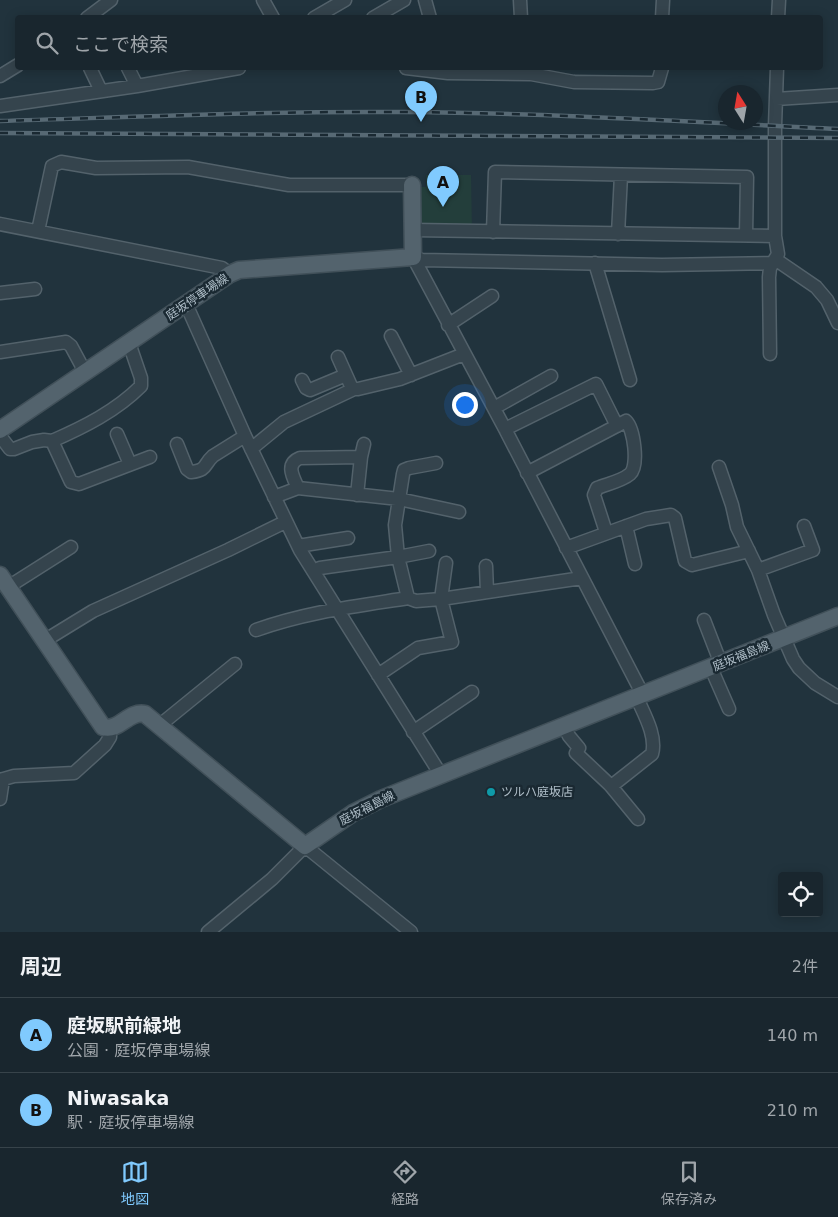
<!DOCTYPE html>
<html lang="ja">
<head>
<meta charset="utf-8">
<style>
	:root { --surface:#19262e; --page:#222e36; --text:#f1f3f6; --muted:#9fa5aa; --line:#37434a; --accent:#80cafe }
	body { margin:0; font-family:"DejaVu Sans","Noto Sans JP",sans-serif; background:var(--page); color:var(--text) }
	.controls { position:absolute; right:15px; bottom:15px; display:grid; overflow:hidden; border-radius:5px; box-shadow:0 2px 12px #0003 }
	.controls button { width:45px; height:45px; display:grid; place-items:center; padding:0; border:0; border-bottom:1px solid var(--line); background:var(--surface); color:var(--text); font:25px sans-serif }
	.compass { position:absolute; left:718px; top:85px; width:45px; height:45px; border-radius:50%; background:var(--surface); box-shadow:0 2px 12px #0003; rotate:349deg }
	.you { position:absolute; left:464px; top:404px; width:18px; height:18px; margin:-12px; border:4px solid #fff; border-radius:50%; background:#1a73e8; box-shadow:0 0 0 8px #1a73e833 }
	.badge { display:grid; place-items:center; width:32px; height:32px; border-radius:50%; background:var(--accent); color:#111; font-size:16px; font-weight:700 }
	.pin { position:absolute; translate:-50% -41px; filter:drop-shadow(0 1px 2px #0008) }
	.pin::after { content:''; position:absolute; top:26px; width:18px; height:15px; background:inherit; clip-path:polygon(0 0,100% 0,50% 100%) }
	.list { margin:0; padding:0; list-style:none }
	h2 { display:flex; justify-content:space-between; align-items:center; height:65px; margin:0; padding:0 20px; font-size:21px }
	h2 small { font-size:16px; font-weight:400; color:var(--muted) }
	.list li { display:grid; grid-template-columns:32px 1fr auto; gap:15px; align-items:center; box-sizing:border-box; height:75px; padding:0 20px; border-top:1px solid var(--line) }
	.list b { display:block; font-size:19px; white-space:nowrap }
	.list p { margin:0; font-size:16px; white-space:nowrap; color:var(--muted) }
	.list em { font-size:16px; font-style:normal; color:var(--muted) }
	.icon { flex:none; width:28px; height:28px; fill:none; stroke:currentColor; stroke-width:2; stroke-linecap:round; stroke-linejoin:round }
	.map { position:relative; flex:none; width:838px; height:932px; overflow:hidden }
	.search { position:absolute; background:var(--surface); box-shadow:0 2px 12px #0003; left:15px; right:15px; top:15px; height:55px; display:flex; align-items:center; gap:12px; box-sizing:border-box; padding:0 18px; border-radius:5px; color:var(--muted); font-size:19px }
	.sheet { height:215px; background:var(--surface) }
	nav { display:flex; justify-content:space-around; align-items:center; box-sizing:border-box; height:70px; border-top:1px solid var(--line); background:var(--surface); font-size:14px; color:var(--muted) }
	nav a { display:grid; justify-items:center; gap:2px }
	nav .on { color:var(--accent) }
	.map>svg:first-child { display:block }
	.green { fill:#233e3b }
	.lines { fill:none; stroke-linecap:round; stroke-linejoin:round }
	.minor-casing { stroke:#53626b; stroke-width:15 }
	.major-casing { stroke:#415059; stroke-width:19 }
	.minor { stroke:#35444d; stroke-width:12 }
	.major { stroke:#53636d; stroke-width:16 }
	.rail-casing { stroke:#576974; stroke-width:4.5 }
	.rail { stroke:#1a2932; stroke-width:2.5; stroke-dasharray:8; stroke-linecap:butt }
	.culture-dot { fill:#0f9aa8; stroke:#1a2932; stroke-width:2 }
	.labels { text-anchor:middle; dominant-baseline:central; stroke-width:5; stroke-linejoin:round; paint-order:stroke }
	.street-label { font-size:12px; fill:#b0bfc9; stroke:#1a2932 }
	.poi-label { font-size:12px; fill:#b0bfc9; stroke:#1a2932; text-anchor:start }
</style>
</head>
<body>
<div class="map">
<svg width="838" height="932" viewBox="0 0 838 932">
	<rect width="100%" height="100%" fill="#21333d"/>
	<path class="green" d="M426 175H471L472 229 415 228 414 187H426Z"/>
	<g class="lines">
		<defs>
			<path id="minor" d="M263 0 273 18
				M425 0 430 18
				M520 0 521 18
				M87 18 111 0
				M314 18 345 0
				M373 18 404 0
				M662 18 663 0
				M778 18 779 0
				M90 68 101 91
				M128 68 137 86
				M406 68 448 73 531 74 574 82 653 83 658 82 662 68
				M0 76 18 65
				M776 99 838 95
				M0 106 137 86 239 68
				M0 224 222 268 230 274
				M413 230 775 236V126L777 68
				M38 231 52 166 61 162 96 168 188 167 289 185H412
				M493 232 495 172 747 177 746 235
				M618 234 621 175
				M413 257 505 429 643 695
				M413 257 422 260 662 265 773 263
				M775 259 816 287 827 300 838 323
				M595 263 630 380
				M0 293 35 289
				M186 304 245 436 300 550 441 775
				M448 325 492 296
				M391 336 411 375
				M0 352 66 342 71 346 85 372
				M770 354 769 277 770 268 778 254 775 236
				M338 357 351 386 354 389H358L400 379 464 354
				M302 380 306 388 310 390 346 375
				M494 408 551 376
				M505 429 596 384 617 426
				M117 434 130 464
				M0 436 10 449H14L32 442 44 440 52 441 71 482 79 484 150 457
				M52 441C84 427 116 411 141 386V378L129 343
				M177 444 187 469 191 472C208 470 203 465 213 456L245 436
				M251 449 284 422 354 389
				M719 467 732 505 737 527 758 570 774 615 793 659 799 668 815 683 838 697
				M527 473 626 421C634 429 639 466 630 474 622 481 607 484 597 488L594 495 606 532
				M298 488C293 477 285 464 300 458L361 457
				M357 495 361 457 364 444
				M274 497 298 488 399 499 459 512
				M626 526 635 564
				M298 546 348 538
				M566 548 646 519 671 515 675 518 685 561 692 565 749 551
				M486 566 487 592
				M758 570 813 550 804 526
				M313 571 320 568 398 557 429 551
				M8 587 71 547
				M408 598 416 601 441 599 582 578
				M704 620 721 664
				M256 630C306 612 357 606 408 598L398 557 395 525 403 474 404 470 409 468 436 463
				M44 641 93 611 228 550 285 522
				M711 668 729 709
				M378 675 418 648 452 642 441 599 446 563
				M160 725 235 664
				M564 726 569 736 579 748 576 753 610 785 638 819
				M413 732 472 692
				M0 780 14 776 74 773 105 745 110 737V728
				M610 785 614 784 652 754C657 736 644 714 637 698
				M0 799 3 779
				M208 932 272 879 305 846 411 932"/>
			<path id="major" d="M0 430 230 274 239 270 413 257 412 185
				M0 575 103 727C119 732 129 710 145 714L305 846 353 813 381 799 838 616"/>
		</defs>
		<use href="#minor" class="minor-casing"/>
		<use href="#major" class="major-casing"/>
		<use href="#minor" class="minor"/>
		<use href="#major" class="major"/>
		<defs>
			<path id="rail" d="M0 121C135 117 270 111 404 112 549 113 694 122 838 129
				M0 133 838 138"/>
		</defs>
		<use href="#rail" class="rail-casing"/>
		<use href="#rail" class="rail"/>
	</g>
	<circle class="culture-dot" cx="491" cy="792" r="5"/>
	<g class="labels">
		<g class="street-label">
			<text transform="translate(197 297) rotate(-34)">庭坂停車場線</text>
			<text transform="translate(741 656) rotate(-22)">庭坂福島線</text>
			<text transform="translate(367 808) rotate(-27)">庭坂福島線</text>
		</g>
		<g class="poi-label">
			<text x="501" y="792">ツルハ庭坂店</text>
		</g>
	</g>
</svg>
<div class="controls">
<button><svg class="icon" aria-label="locate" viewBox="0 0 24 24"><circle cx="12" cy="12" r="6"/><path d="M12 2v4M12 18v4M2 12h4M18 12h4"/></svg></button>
</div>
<svg class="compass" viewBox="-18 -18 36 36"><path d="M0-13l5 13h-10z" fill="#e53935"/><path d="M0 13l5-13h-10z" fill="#9fa5aa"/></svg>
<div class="you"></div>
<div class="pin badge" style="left:443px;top:207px">A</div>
<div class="pin badge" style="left:421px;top:122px">B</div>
<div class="search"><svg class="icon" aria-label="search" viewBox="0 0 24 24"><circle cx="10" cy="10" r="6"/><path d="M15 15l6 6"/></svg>ここで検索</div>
</div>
<section class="sheet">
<h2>周辺<small>2件</small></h2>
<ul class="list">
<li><span class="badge">A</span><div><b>庭坂駅前緑地</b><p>公園 · 庭坂停車場線</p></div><em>140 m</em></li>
<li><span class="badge">B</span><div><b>Niwasaka</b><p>駅 · 庭坂停車場線</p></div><em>210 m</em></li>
</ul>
</section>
<nav>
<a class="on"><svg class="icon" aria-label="map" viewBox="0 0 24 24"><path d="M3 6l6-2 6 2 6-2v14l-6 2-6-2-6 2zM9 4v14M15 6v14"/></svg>地図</a>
<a><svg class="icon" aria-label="directions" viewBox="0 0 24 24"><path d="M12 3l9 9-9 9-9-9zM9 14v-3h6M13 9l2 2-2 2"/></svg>経路</a>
<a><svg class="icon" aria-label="saved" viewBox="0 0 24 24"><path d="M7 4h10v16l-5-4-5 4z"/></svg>保存済み</a>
</nav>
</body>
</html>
